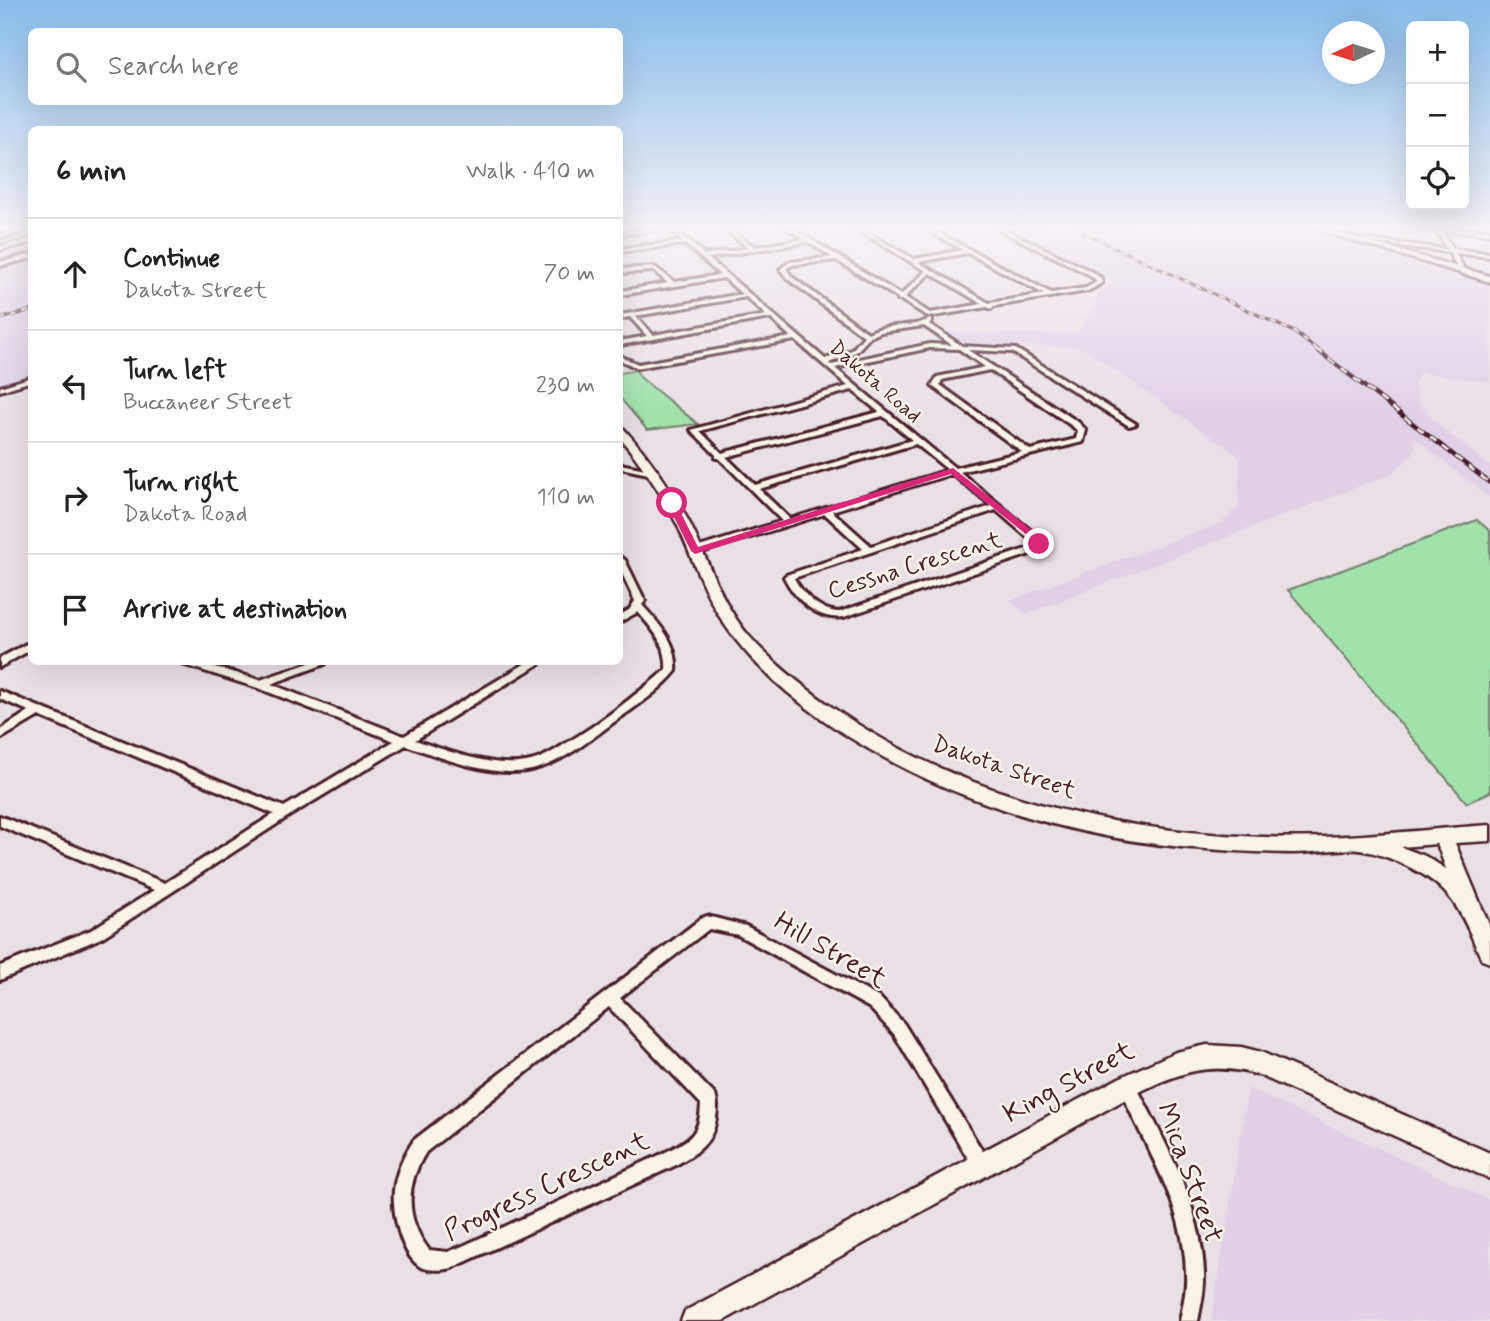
<!DOCTYPE html>
<html lang="en">
<head>
<meta charset="utf-8">
<style>
	:root { --surface:#fff; --page:#f6f6f6; --text:#222; --muted:#767676; --line:#e0e0e0 }
	body { margin:0; font-family:Mynerve,sans-serif; background:var(--page); color:var(--text) }
	.controls { position:absolute; right:21px; top:21px; display:grid; overflow:hidden; border-radius:10px; box-shadow:0 7px 28px #0002 }
	.controls button { width:63px; height:63px; display:grid; place-items:center; padding:0; border:0; border-bottom:2px solid var(--line); background:var(--surface); color:var(--text); font:35px sans-serif }
	.compass { position:absolute; left:1322px; top:21px; width:63px; height:63px; border-radius:50%; background:var(--surface); box-shadow:0 7px 28px #0002; rotate:266deg }
	.stop { position:absolute; width:21px; height:21px; margin:-16px; border:5px solid #db2777; border-radius:50%; background:#fff }
	.stop.end { background:#db2777; border-color:#fff; box-shadow:0 2px 7px #0008 }
	.list { margin:0; padding:0; list-style:none }
	h2 { display:flex; justify-content:space-between; align-items:center; height:91px; margin:0; padding:0 28px; font-size:30px }
	h2 small { font-size:23px; font-weight:400; color:var(--muted) }
	.list li { display:grid; grid-template-columns:46px 1fr auto; gap:21px; align-items:center; box-sizing:border-box; height:112px; padding:0 28px; border-top:2px solid var(--line) }
	.list b { display:block; font-size:26px; white-space:nowrap }
	.list p { margin:0; font-size:23px; white-space:nowrap; color:var(--muted) }
	.list em { font-size:23px; font-style:normal; color:var(--muted) }
	.icon { flex:none; width:38px; height:38px; fill:none; stroke:currentColor; stroke-width:2; stroke-linecap:round; stroke-linejoin:round }
	.map { position:relative; flex:none; width:1490px; height:1321px; overflow:hidden }
	.search { position:absolute; background:var(--surface); box-shadow:0 7px 28px #0002; left:28px; top:28px; width:595px; height:77px; display:flex; align-items:center; gap:18px; box-sizing:border-box; padding:0 24px; border-radius:10px; color:var(--muted); font-size:26px }
	.panel { position:absolute; background:var(--surface); box-shadow:0 7px 28px #0002; left:28px; top:126px; width:595px; height:539px; border-radius:10px }
	.map>svg:first-child { display:block }
	.built { fill:#dfd2e5 }
	.green { fill:#9fe2ac; stroke:#74806c; stroke-width:2 }
	.lines { fill:none; stroke-linecap:round; stroke-linejoin:round }
	.street-casing { stroke:#4a1f2b; stroke-width:6 }
	.secondary-casing { stroke:#4a1f2b; stroke-width:5 }
	.street { fill:#f7f3e8; fill-rule:evenodd }
	.secondary { fill:#f7f3e8; fill-rule:evenodd }
	.rail-far1-casing { stroke:#4a1f2b; stroke-width:3.5 }
	.rail-casing { stroke:#4a1f2b; stroke-width:4.5 }
	.rail-far1 { stroke:#f7f3e8; stroke-width:2; stroke-dasharray:6; stroke-linecap:butt }
	.rail { stroke:#f7f3e8; stroke-width:2.5; stroke-dasharray:8; stroke-linecap:butt }
	.route { fill:#db2777 }
	.labels { text-anchor:middle; dominant-baseline:central; stroke-width:5; stroke-linejoin:round; paint-order:stroke }
	.far-street-label { font-size:21px; fill:#4a1f2b; stroke:#f7f3e8 }
	.street-label { font-size:24px; fill:#4a1f2b; stroke:#f7f3e8 }
	.near-street-label { font-size:28px; fill:#4a1f2b; stroke:#f7f3e8 }
</style>
</head>
<body>
<div class="map">
<svg width="1490" height="1321" viewBox="0 0 1490 1321">
	<rect width="100%" height="100%" fill="#e9e0e6"/>
	<filter id="ink" filterUnits="userSpaceOnUse"><feTurbulence type="fractalNoise" baseFrequency=".0143" numOctaves="2"/><feDisplacementMap in="SourceGraphic" scale="14" xChannelSelector="R" yChannelSelector="G"/><feConvolveMatrix kernelMatrix="1 2 1 2 8 2 1 2 1" color-interpolation-filters="sRGB"/></filter>
	<g filter="url(#ink)">
		<path class="built" d="M0 229H32L31 375 0 386Z
			M1007 229H1267L1280 233 1308 230 1490 284V382L1419 372 1414 386 1420 405 1435 422 1490 466V498L1415 438V449L1410 458 1389 475 1026 614 1010 600 1221 523 1238 507 1240 457 1083 348 952 342 948 332 1044 334 1077 332 1097 303V293L1118 284Z
			M1248 1088 1490 1200V1321H1211Z"/>
		<path class="green" d="M636 370 641 378 698 424 647 430 620 398V373Z
			M1477 520 1490 531V792L1467 803 1288 590Z"/>
		<g class="lines">
			<defs>
				<path id="street" d="M25 229H32V230L0 238V234Z
					M651 229H662L620 235V232Z
					M669 229H674L705 255 749 248 724 229H729L755 247 804 239 788 229H794L901 295 926 271 856 229H861L914 259 963 250 925 229H931L1051 293 1086 288 1096 282V280L1088 274 998 229H1004L1092 272 1101 278 1102 283 1088 291 994 306 991 309 987 307 929 317 901 300H898V298L836 260 792 265 786 269 792 277 868 333C883 325 899 326 915 324 922 323 926 320 932 319V321L929 324 962 346 1016 349 1136 424 1129 426 1012 352 968 350 1078 422 1086 430 1083 442 960 472 1041 539 1043 541 1039 551 844 617C817 621 795 599 784 577L786 575 863 549 825 514 699 553H693L691 551 693 549 782 521 719 458H716V455L691 430 848 386 795 340 637 368 620 360V356L638 364 791 337 770 318 620 345V341L647 336 630 317 620 319V315L742 294 724 278 620 295V291L668 283 654 271 620 273V269L655 267 674 282 720 275 685 244 620 252V249L682 241ZM808 242 832 257 790 262 780 269 788 279 864 336 852 350 825 359 708 258ZM968 253 1044 294 989 303 918 262ZM930 273 982 304 930 313 905 297ZM746 297 766 315 653 335 636 316ZM924 326 952 345 930 344 831 365 829 363 856 352 870 337 881 332ZM930 348 959 349 985 367 937 377 932 386 1022 452 955 468 835 368ZM990 370 1072 426 1078 431 1076 439 1030 450 940 385 942 380ZM852 390 879 412 722 453 700 431ZM883 416 912 440 755 485 726 457ZM916 444 948 470 790 519 759 489ZM952 474 991 506 871 546 832 511ZM996 510 1033 542 1032 547 839 612C820 611 803 595 794 578Z
					M1436 229H1441L1453 249 1490 253V257L1455 253 1465 271 1462 273 1459 271 1449 252 1359 241 1362 239 1447 249Z
					M1448 229 1490 230V234L1451 231Z
					M32 254V258L0 266V262Z
					M32 377V381L0 391V387Z
					M620 464 656 471 657 473 653 475 620 468Z
					M620 557 625 560 645 601 642 605C660 625 678 643 676 671 660 691 635 707 614 722 589 741 558 766 526 771 492 777 438 757 406 745L289 816 101 938 0 980V966L91 930 154 890 0 826V816L165 883 274 814 39 716 0 739V730L29 711 0 699V691L284 807 394 741 258 688 182 664 181 662H197L260 680 312 662H326L325 664 271 684 404 736 528 662H540L539 664 415 740C447 751 493 768 526 762 540 760 554 751 565 744 601 723 634 696 666 670 668 645 653 630 638 612L620 622V615L629 610 635 601 620 569Z
					M32 641V649L0 667V658Z
					M707 916 746 926 880 998 904 1024 988 1160 990 1166 988 1172 982 1174 976 1172 894 1034 870 1008 738 935 709 929 620 998 715 1095C718 1103 717 1110 716 1118 713 1144 695 1154 674 1166L454 1267C446 1271 425 1271 418 1265 400 1251 392 1211 394 1190 396 1172 404 1155 414 1140L702 918ZM609 1007 701 1104C700 1137 688 1140 662 1154L465 1245 448 1252 429 1250C405 1219 405 1185 426 1152Z
					M1127 1078 1133 1080C1163 1138 1202 1206 1204 1273 1205 1289 1201 1305 1198 1321H1180C1183 1305 1187 1289 1186 1273 1185 1204 1144 1147 1119 1086L1121 1080Z"/>
				<path id="secondary" d="M1314 229H1325L1490 276V282Z
					M32 239V243L0 250V246Z
					M620 428 624 429C650 458 672 489 690 524 709 562 721 603 749 636 772 662 801 685 829 705 955 795 1110 832 1263 837 1339 840 1415 830 1490 825V841L1455 843 1490 927V963L1482 960C1463 918 1456 890 1411 868 1396 860 1375 852 1359 850 1338 848 1315 853 1294 853 1264 853 1235 851 1206 849 1083 841 953 803 849 737 800 706 748 664 718 614 701 585 691 554 677 524 661 493 642 464 620 438ZM1437 844 1446 869 1425 856 1401 847Z
					M1207 1045 1241 1047 1261 1052 1490 1153V1179L1259 1075C1209 1061 1180 1072 1135 1094L723 1321H681L685 1311 1119 1078 1176 1052Z"/>
			</defs>
			<use href="#street" class="street-casing"/>
			<use href="#secondary" class="secondary-casing"/>
			<use href="#street" class="street"/>
			<use href="#secondary" class="secondary"/>
			<defs>
				<path id="rail-far1" d="M1076 229 1294 332 1319 351
					M0 319 32 310"/>
				<path id="rail" d="M1316 349 1490 483"/>
			</defs>
			<use href="#rail-far1" class="rail-far1-casing"/>
			<use href="#rail" class="rail-casing"/>
			<use href="#rail-far1" class="rail-far1"/>
			<use href="#rail" class="rail"/>
		</g>
	</g>
	<linearGradient id="sky" x2="0" y2="1"><stop stop-color="#87bcec"/><stop offset="0.55" stop-color="#f5f1f4"/><stop offset="1" stop-color="#f5f1f4" stop-opacity="0"/></linearGradient>
	<rect width="1490" height="413" fill="url(#sky)"/>
	<path class="route" d="M953 468 1039 536 1042 546H1036L1032 539 951 474 695 554 691 551 667 503 675 501 698 547Z"/>
	<g class="labels">
		<g class="far-street-label">
			<text transform="translate(875 382) rotate(41)">Dakota Road</text>
		</g>
		<g class="street-label">
			<text transform="translate(915 566) rotate(-17)">Cessna Crescent</text>
			<text transform="translate(1004 768) rotate(19)">Dakota Street</text>
		</g>
		<g class="near-street-label">
			<text transform="translate(830 951) rotate(30)">Hill Street</text>
			<text transform="translate(1069 1083) rotate(-28)">King Street</text>
			<text transform="translate(1189 1173) rotate(70)">Mica Street</text>
			<text transform="translate(547 1187) rotate(-25)">Progress Crescent</text>
		</g>
	</g>
</svg>
<div class="controls">
<button>+</button>
<button>−</button>
<button><svg class="icon" aria-label="locate" viewBox="0 0 24 24"><circle cx="12" cy="12" r="6"/><path d="M12 2v4M12 18v4M2 12h4M18 12h4"/></svg></button>
</div>
<svg class="compass" viewBox="-18 -18 36 36"><path d="M0-13l5 13h-10z" fill="#e53935"/><path d="M0 13l5-13h-10z" fill="#767676"/></svg>
<div class="stop" style="left:672px;top:503px"></div>
<div class="stop end" style="left:1039px;top:544px"></div>
<div class="search"><svg class="icon" aria-label="search" viewBox="0 0 24 24"><circle cx="10" cy="10" r="6"/><path d="M15 15l6 6"/></svg>Search here</div>
<section class="panel">
<h2>6 min<small>Walk · 410 m</small></h2>
<ul class="list">
<li><svg class="icon" aria-label="ahead" viewBox="0 0 24 24"><path d="M12 20V5M6 11l6-6 6 6"/></svg><div><b>Continue</b><p>Dakota Street</p></div><em>70 m</em></li>
<li><svg class="icon" aria-label="left" viewBox="0 0 24 24"><path d="M17 20v-9H6M10 6l-5 5 5 5"/></svg><div><b>Turn left</b><p>Buccaneer Street</p></div><em>230 m</em></li>
<li><svg class="icon" aria-label="right" viewBox="0 0 24 24"><path d="M7 20v-9h11M14 6l5 5-5 5"/></svg><div><b>Turn right</b><p>Dakota Road</p></div><em>110 m</em></li>
<li><svg class="icon" aria-label="arrive" viewBox="0 0 24 24"><path d="M6 21V4h12l-3 4 3 4H6"/></svg><div><b>Arrive at destination</b></div></li>
</ul>
</section>
</div>
</body>
</html>
